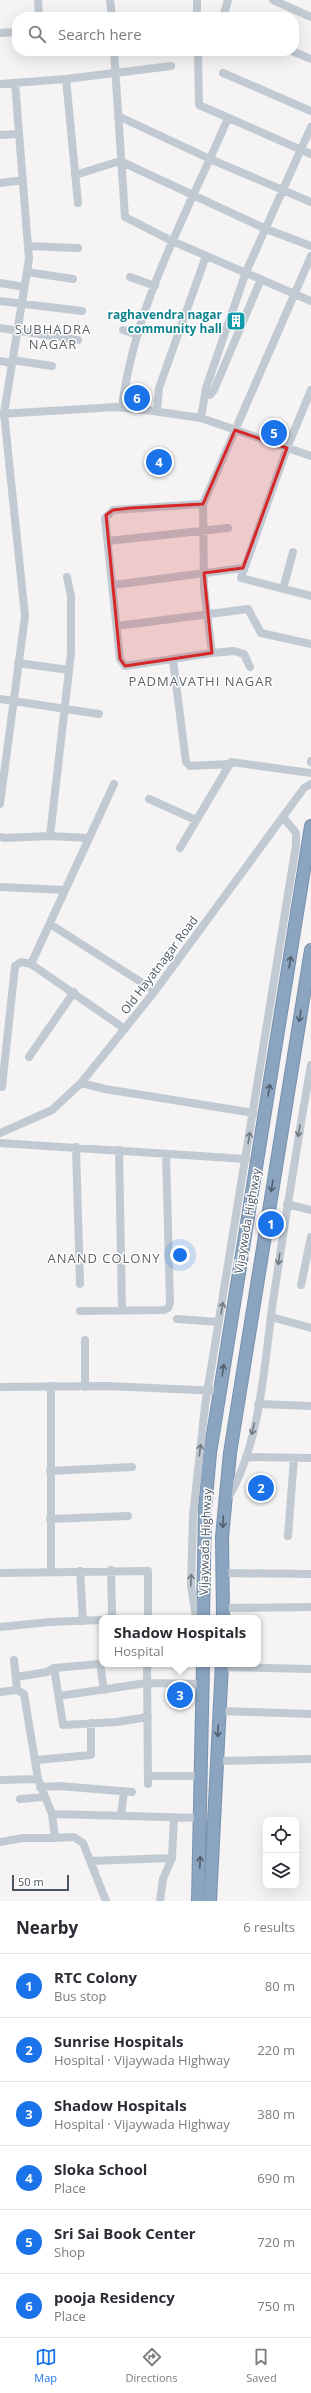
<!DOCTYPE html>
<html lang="en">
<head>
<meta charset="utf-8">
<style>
	:root { --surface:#fff; --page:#f7f7f7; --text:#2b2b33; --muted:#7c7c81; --line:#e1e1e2; --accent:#1a73e8 }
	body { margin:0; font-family:"Open Sans",sans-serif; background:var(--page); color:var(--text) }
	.controls { position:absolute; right:12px; bottom:12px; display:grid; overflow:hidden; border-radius:8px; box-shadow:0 4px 16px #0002 }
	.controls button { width:36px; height:36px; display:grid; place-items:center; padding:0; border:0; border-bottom:1px solid var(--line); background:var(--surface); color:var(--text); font:20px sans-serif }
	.scale { position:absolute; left:12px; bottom:10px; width:57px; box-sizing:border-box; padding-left:4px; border:2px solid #4a5661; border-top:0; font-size:11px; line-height:14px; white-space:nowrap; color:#4a5661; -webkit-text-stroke:3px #fff; paint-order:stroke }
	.you { position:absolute; left:180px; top:1255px; width:14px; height:14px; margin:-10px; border:3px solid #fff; border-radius:50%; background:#1a73e8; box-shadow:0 0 0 6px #1a73e833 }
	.badge { display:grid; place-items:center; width:26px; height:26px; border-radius:50%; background:var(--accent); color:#fff; font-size:13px; font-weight:700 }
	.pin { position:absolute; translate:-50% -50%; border:2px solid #fff; box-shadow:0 1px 4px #0006 }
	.popup { position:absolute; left:99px; top:1615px; width:162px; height:52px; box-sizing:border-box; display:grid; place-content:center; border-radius:8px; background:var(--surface); filter:drop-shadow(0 1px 3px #0005); font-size:13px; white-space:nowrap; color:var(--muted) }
	.popup b { font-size:15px; color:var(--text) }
	.popup::after { content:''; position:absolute; left:50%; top:100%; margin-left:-8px; border:8px solid transparent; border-top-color:var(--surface) }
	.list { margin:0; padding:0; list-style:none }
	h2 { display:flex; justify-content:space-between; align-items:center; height:52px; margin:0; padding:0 16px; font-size:17px }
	h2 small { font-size:13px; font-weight:400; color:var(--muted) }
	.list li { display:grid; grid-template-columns:26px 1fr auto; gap:12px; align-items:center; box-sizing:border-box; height:64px; padding:0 16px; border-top:1px solid var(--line) }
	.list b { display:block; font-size:15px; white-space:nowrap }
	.list p { margin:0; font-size:13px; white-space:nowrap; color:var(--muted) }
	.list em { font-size:13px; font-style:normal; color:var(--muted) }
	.icon { flex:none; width:22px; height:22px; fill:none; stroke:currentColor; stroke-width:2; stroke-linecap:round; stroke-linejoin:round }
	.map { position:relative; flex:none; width:311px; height:1901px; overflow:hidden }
	.search { position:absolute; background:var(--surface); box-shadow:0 4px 16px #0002; left:12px; right:12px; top:12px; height:44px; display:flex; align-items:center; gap:10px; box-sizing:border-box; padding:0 14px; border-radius:16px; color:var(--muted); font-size:15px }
	.sheet { height:436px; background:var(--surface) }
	nav { display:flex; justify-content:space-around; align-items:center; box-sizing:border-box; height:56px; border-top:1px solid var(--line); background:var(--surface); font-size:11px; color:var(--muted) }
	nav a { display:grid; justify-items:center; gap:2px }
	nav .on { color:var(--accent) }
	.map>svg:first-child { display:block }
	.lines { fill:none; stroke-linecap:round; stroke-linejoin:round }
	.highway-casing { stroke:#7690ad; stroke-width:14 }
	.minor { stroke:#c1cad2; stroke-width:8 }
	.highway { stroke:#8ba5c1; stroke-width:12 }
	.oneway { stroke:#505e6b }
	.oneway2 { stroke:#6e7983 }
	.marked { fill:#d62828; fill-opacity:0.2; stroke:#d62828; stroke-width:3; stroke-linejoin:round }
	.labels { text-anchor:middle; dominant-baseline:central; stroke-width:3; stroke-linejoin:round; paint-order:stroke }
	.culture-label { font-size:12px; font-weight:bold; fill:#0d838f; stroke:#fff; text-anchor:end }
	.street-label { font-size:12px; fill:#4a5661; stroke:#fff }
	.neighbourhood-label { font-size:13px; letter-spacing:1px; fill:#5f6368; stroke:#fff }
</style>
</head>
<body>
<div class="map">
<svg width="311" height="1901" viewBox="0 0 311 1901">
	<rect width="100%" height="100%" fill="#f5f3f3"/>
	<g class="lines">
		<defs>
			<path id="highway" d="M203 1618 205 1508 210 1453 311 826
				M223 1618 222 1537 230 1453 311 950
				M198 1901 203 1664
				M210 1901 222 1664"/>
		</defs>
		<use href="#highway" class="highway-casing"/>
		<path class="minor" d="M38 0 39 17
			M110 0 112 17
			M273 0 311 17
			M197 17V0
			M223 17 228 0
			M0 33 17 32
			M114 51 125 217 172 241 311 301
			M198 51 199 105 311 154
			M292 51 311 59
			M223 73 311 111
			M66 79 78 203
			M0 84 66 79 171 66
			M118 116 210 159 311 202
			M0 135 19 134
			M75 175 120 161 266 229 311 246
			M0 183 23 180
			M28 246 78 248
			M27 272 73 279
			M130 277 155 286
			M0 283 24 287
			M0 301 82 311
			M0 328 78 340
			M123 330 138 335
			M12 360 52 366
			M0 361 11 363
			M311 390 287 448 241 578 311 596
			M206 395H210L214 390 261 279
			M122 408C134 305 188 212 228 118
			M157 411 159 388 206 256
			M0 414 116 407 153 411 201 418 311 456
			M201 418 206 388 246 272 311 127
			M203 504 113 510 105 518 120 659 125 666 212 653
			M108 541 228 528
			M113 585 243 568
			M283 589 293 552
			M117 626 248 609 261 633 311 644
			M173 660 186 762 190 766 229 764
			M18 663 69 670
			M250 667 244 654 234 651 212 653 204 588 203 504 311 256
			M0 699 99 714
			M311 761V762
			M149 799 196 820
			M0 804 25 616 4 413 29 259 15 83
			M50 836 71 653V596L67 577
			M0 837 5 838 50 836 89 838
			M180 848 231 762 311 773
			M0 887 65 890
			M50 924 155 991
			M31 964 114 784
			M29 1057 74 992
			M81 1083 105 1089 254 1113
			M2 1087 15 966 21 962 31 964 125 1029
			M0 1133 52 1110 81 1083 155 991 304 788 311 784
			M0 1143 246 1159
			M76 1147 80 1284
			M119 1150 122 1310
			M287 1204 311 1210
			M301 1285 311 1237
			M80 1311 164 1310 168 1308 170 1303 166 1154
			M271 1317 311 1328
			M177 1319 219 1322
			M0 1387 107 1386 220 1391
			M85 1387V1340
			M258 1404 311 1406
			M246 1457 311 1458
			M50 1471 132 1467
			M227 1500C261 1444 264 1365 273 1301 285 1222 297 1143 311 1065
			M50 1519 128 1516
			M288 1536 294 1458
			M80 1571 83 1621
			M51 1572V1386
			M0 1573 148 1571V1618
			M222 1573 311 1574
			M223 1608 311 1607
			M111 1618 112 1612 111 1570
			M196 1618 191 1586 193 1516 205 1406 296 845V833L283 817
			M0 1627 50 1622 102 1620
			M14 1660 17 1690
			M102 1664H100L104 1690
			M147 1664 148 1784
			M221 1667 311 1669
			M54 1668 63 1725 117 1722 148 1717
			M16 1677 47 1672 54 1668 100 1664
			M0 1692 17 1690 24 1694 38 1779 52 1814 201 1818
			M59 1696 147 1683 202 1684
			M220 1711 311 1714
			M36 1760 91 1755V1723
			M217 1761 311 1759
			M149 1776H201
			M0 1780 38 1779
			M40 1787 59 1786 132 1792
			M20 1799 44 1797
			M52 1814 55 1838 74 1837 83 1843 106 1901
			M121 1816 124 1791
			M0 1842 23 1838H55
			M91 1861 172 1858
			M160 1901 163 1879 172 1858 174 1817"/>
		<use href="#highway" class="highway"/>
	</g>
	<defs><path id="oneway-shaft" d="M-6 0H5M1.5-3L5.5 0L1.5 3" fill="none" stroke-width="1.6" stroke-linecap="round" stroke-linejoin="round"/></defs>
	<g class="oneway">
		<use href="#oneway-shaft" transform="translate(290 962) rotate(-81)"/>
		<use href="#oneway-shaft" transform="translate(300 1016) rotate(99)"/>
		<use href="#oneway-shaft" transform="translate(269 1090) rotate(-81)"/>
		<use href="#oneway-shaft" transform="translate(272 1186) rotate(99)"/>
		<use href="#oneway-shaft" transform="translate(223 1370) rotate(-82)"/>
		<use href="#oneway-shaft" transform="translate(223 1522) rotate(93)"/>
		<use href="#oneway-shaft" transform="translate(218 1731) rotate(93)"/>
		<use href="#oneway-shaft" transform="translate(200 1862) rotate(-88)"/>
	</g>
	<g class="oneway2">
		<use href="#oneway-shaft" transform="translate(299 1131) rotate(100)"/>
		<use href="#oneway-shaft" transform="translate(249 1138) rotate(-81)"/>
		<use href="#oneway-shaft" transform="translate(279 1259) rotate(98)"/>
		<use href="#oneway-shaft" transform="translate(222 1308) rotate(-80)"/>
		<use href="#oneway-shaft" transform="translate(253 1429) rotate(103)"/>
		<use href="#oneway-shaft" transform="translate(200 1450) rotate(-83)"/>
		<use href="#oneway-shaft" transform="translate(191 1580) rotate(-88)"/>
	</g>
	<path class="marked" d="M235 430 287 448 243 568 204 573 212 653 125 666 120 659 106 515 113 510 131 508 203 504Z"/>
	<defs>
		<symbol id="building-square" viewBox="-11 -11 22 22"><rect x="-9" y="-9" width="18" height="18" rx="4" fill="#0f9aa8" stroke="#fff"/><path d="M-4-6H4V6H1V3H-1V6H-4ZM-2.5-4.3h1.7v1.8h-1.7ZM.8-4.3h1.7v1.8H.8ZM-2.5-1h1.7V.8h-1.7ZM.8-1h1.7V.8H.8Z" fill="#fff"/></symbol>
	</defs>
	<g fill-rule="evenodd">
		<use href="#building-square" x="225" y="310" width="22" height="22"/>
	</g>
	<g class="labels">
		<g class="culture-label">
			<text x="222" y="314">raghavendra nagar<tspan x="222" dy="14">community hall</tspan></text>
		</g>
		<g class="street-label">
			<text transform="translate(159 965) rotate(-53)">Old Hayatnagar Road</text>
			<text transform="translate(247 1221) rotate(-80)">Vijaywada Highway</text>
			<text transform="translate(205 1542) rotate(-88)">Vijaywada Highway</text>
		</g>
		<g class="neighbourhood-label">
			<text x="53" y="329">SUBHADRA<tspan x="53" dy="15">NAGAR</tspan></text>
			<text x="201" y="681">PADMAVATHI NAGAR</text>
			<text x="104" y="1258">ANAND COLONY</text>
		</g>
	</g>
</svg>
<div class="controls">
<button><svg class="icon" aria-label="locate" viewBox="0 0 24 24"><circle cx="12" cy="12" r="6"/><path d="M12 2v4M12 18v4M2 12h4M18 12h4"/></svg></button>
<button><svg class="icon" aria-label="layers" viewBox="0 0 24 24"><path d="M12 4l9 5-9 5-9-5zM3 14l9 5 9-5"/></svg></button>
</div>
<div class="scale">50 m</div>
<div class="you"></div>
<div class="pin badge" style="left:271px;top:1224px">1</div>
<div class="pin badge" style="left:261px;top:1488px">2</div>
<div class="pin badge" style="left:180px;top:1695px">3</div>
<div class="popup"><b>Shadow Hospitals</b>Hospital</div>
<div class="pin badge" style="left:159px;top:462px">4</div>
<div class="pin badge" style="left:274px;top:433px">5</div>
<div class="pin badge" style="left:137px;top:398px">6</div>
<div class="search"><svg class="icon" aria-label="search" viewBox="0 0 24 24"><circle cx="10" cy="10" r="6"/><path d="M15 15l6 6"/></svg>Search here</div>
</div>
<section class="sheet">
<h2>Nearby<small>6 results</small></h2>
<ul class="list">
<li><span class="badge">1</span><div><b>RTC Colony</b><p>Bus stop</p></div><em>80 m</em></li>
<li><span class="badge">2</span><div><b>Sunrise Hospitals</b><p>Hospital · Vijaywada Highway</p></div><em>220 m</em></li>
<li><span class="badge">3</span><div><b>Shadow Hospitals</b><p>Hospital · Vijaywada Highway</p></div><em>380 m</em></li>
<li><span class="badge">4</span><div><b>Sloka School</b><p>Place</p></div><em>690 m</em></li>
<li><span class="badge">5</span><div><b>Sri Sai Book Center</b><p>Shop</p></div><em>720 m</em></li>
<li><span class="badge">6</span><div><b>pooja Residency</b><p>Place</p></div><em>750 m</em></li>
</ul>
</section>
<nav>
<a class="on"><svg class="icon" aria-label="map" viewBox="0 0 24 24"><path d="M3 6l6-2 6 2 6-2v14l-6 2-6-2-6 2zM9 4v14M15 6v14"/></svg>Map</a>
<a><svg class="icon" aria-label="directions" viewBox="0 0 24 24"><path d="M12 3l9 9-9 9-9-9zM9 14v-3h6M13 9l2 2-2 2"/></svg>Directions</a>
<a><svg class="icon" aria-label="saved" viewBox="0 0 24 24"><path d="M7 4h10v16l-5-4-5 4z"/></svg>Saved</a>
</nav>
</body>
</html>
